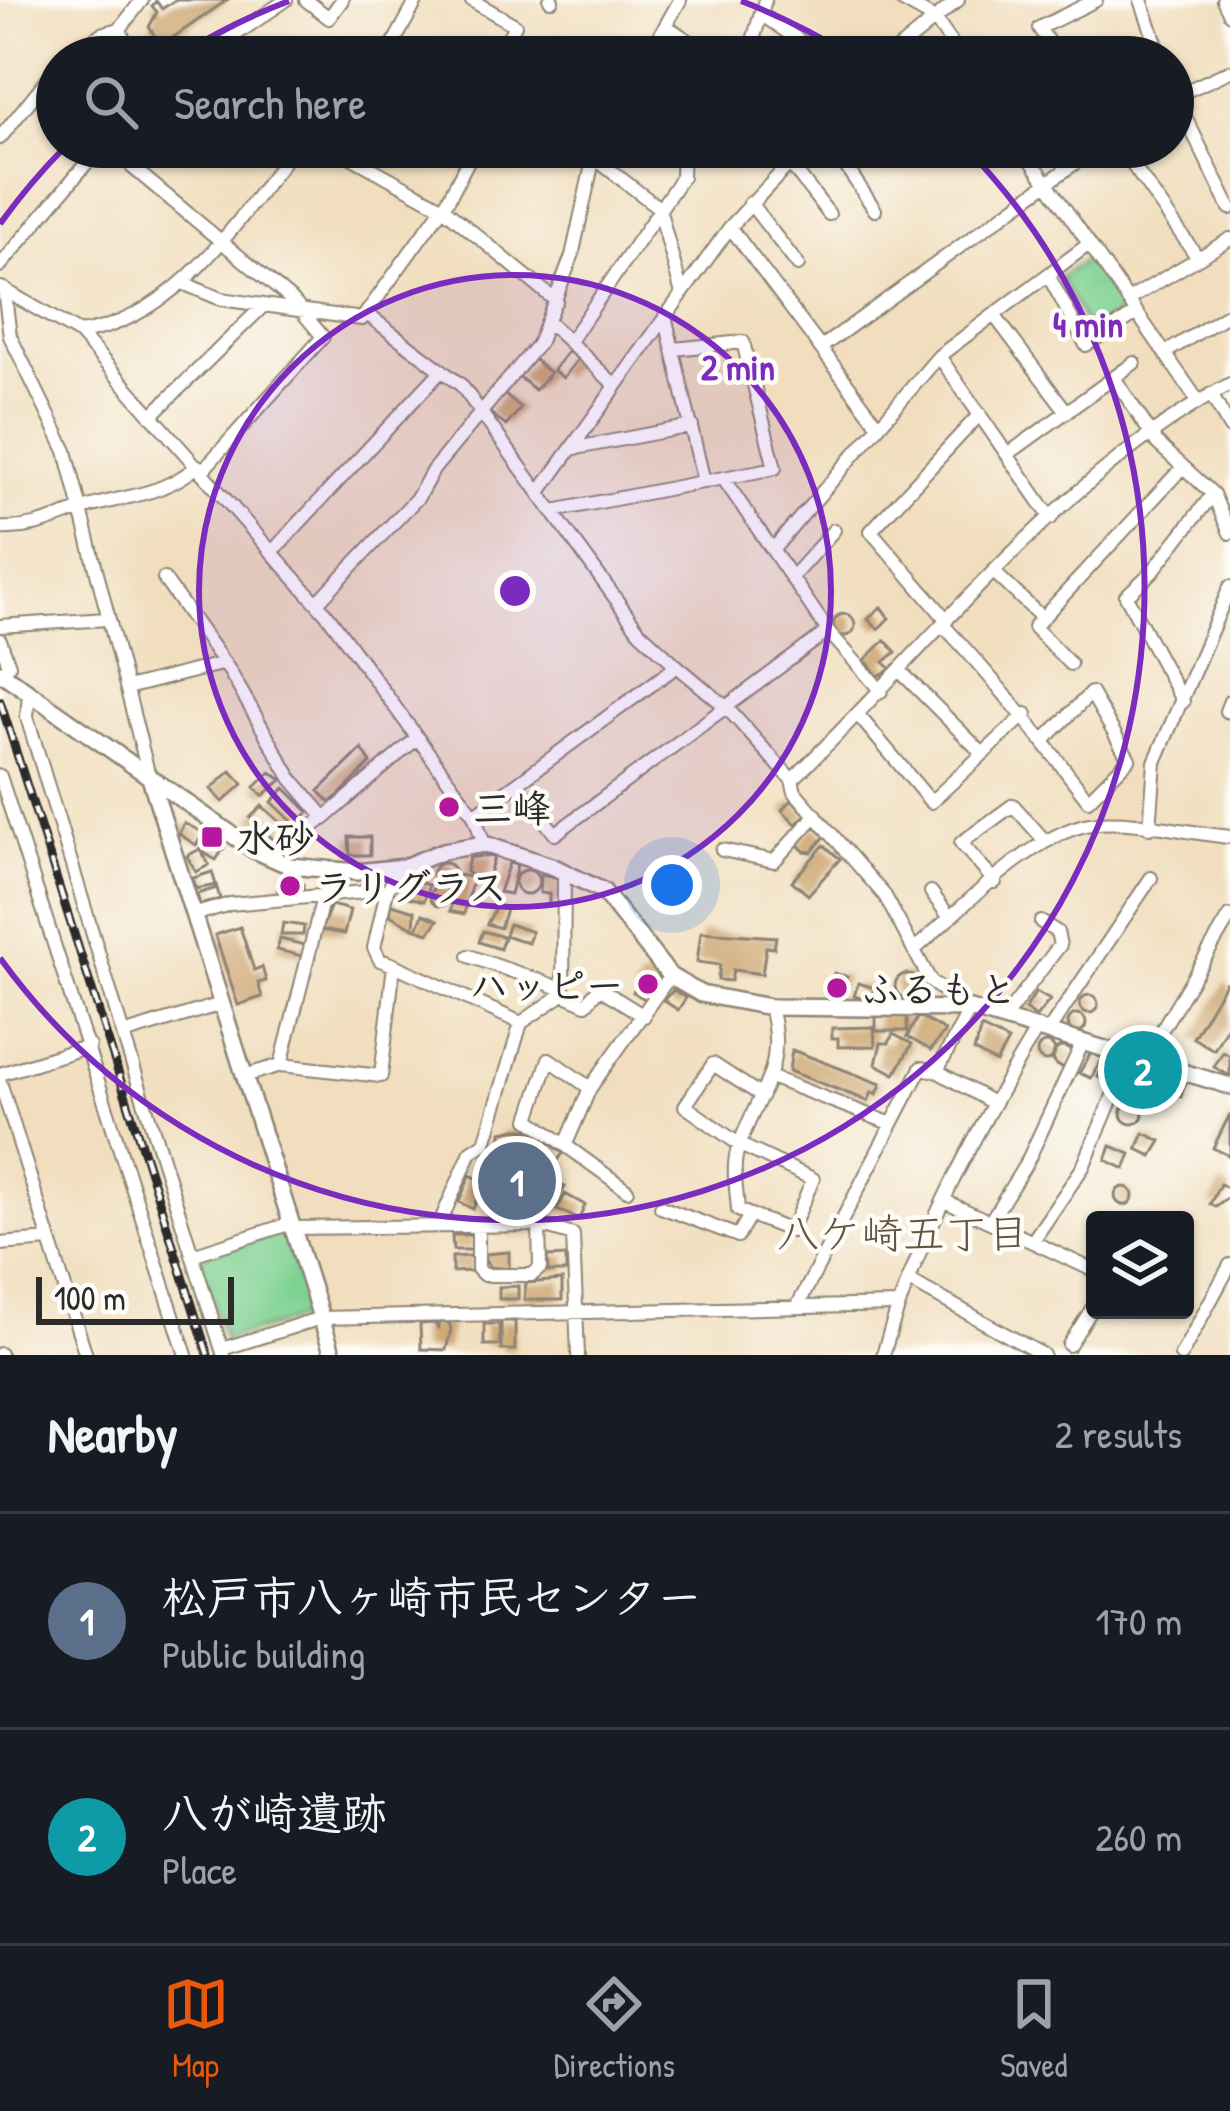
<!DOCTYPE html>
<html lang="en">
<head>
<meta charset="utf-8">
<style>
	:root { --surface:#171b24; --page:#242831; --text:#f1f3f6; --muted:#9ea1a6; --line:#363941; --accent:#ea580c }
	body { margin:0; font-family:"Patrick Hand","Klee One",sans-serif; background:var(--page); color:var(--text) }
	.controls { position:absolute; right:36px; bottom:36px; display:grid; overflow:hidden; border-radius:12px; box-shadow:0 3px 9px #0004 }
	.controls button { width:108px; height:108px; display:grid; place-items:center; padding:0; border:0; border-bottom:3px solid var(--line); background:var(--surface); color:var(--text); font:60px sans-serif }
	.scale { position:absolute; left:36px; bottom:30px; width:198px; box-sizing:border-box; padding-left:12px; border:6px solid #2b2b2b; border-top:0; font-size:33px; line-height:42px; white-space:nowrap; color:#2b2b2b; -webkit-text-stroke:9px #fdfcf7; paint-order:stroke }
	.you { position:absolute; left:672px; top:885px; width:42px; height:42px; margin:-30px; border:9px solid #fff; border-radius:50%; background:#1a73e8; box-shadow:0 0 0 18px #1a73e833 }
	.badge { display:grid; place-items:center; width:78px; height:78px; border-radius:50%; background:var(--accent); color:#fff; font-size:39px; font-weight:700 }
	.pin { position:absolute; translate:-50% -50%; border:6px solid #fff; box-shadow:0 3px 12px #0006 }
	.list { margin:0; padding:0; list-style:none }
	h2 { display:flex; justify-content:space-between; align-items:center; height:156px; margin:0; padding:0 48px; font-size:51px }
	h2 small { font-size:39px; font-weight:400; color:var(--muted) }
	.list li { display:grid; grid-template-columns:78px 1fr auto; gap:36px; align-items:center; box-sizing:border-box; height:216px; padding:0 48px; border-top:3px solid var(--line) }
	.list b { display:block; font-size:45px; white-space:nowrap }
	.list p { margin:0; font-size:39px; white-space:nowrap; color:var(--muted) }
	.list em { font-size:39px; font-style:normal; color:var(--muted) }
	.icon { flex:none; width:66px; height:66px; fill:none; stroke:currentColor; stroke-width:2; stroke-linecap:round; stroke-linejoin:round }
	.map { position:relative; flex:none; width:1230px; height:1355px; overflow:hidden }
	.search { position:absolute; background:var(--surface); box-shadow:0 3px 9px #0004; left:36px; right:36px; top:36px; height:132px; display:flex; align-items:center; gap:30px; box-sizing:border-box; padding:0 42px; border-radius:66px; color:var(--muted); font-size:45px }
	.sheet { height:588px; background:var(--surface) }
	nav { display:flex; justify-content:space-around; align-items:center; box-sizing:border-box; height:168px; border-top:3px solid var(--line); background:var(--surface); font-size:33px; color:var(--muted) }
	nav a { display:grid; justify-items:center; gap:6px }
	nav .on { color:var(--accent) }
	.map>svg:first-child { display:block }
	.green { fill:#7ed192; stroke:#547e5e; stroke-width:3 }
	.building { fill:#cba26a }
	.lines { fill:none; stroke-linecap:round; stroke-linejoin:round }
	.minor-casing { stroke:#8e8474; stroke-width:16 }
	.tertiary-casing { stroke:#8e8474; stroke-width:20 }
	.minor { stroke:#fff; stroke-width:12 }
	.tertiary { stroke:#fff; stroke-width:15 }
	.rail-casing { stroke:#2b2b2b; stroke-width:9 }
	.rail { stroke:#fdfcf7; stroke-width:4.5; stroke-dasharray:14; stroke-linecap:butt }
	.ring { fill:none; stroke:#7b2cbf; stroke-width:6 }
	.poi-dot { fill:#b5179e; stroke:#fdfcf7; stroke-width:4.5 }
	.labels { text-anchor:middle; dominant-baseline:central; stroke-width:9; stroke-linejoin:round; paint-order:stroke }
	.poi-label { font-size:39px; font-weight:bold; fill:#2b2b2b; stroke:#fdfcf7; text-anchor:start }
	.neighbourhood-label { font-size:42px; fill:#635541; stroke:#fdfcf7 }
	.centre { fill:#7b2cbf; stroke:#fdfcf7; stroke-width:6 }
	.ring-label { font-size:36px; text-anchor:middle; font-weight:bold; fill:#7b2cbf; stroke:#fdfcf7; stroke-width:9; stroke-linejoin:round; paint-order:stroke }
</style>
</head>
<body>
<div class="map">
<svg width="1230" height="1355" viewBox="0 0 1230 1355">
	<rect width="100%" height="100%" fill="#fdfcf7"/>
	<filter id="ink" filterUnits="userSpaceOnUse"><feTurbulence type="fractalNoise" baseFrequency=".00833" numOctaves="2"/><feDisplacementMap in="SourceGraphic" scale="24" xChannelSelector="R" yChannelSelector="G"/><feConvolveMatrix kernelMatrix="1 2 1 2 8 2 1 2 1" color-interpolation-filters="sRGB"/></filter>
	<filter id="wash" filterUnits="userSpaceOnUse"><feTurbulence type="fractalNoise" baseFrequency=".004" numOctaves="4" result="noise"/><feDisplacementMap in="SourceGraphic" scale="48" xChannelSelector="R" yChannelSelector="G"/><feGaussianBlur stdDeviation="2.7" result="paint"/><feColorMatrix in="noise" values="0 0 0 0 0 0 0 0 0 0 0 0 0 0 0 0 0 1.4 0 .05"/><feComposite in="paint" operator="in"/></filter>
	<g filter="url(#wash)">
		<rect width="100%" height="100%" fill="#f1debe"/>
		<path class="green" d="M1090 257 1128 308 1089 333 1060 277Z
			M284 1231 311 1316 224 1340 200 1264 204 1255Z"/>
		<g id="blocks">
			<path class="building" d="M175 0H227L161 46 149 27 157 12 152 6 156 1 162 9Z
				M568 351 578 359 563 378 553 370Z
				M534 359 550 373 535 390 519 377Z
				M504 394 521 408 506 426 489 412Z
				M881 607 889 618 878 629 868 619Z
				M833 625a11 11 0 1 1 22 0a11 11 0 1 1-22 0Z
				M885 640 896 652 884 662 891 669 878 676 865 660Z
				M362 749 371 763 331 803 319 791Z
				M231 771 243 784 223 802 211 789Z
				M271 772 282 780 263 796 255 787Z
				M285 788 309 812 296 825 272 802Z
				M792 800 806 814 796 824 782 810Z
				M262 806 287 828 275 841 250 818Z
				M184 823 204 833 196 845 179 834Z
				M814 826 825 836 812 852 804 851 798 845Z
				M349 837H370V855H350Z
				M214 839 225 846 216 860 204 853Z
				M824 845 840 859 808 895 792 881Z
				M200 849 209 865 196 872 187 856Z
				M482 856 494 857 486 884 466 872 469 858Z
				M509 863 517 865 510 894 499 892Z
				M433 874a11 11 0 1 1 22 0a11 11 0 1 1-22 0Z
				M515 882a12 12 0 1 1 24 0a12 12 0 1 1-24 0Z
				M212 872 216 885 196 889 193 878Z
				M459 875 473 878 464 914 450 911Z
				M541 875 560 879 558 904 549 906V894L540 893Z
				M412 880 429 885 424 901 400 895Z
				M278 881 303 884V892H278Z
				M430 896a10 10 0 1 1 20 0a10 10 0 1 1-20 0Z
				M217 888 220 899 200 905 197 894Z
				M392 904 415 911 414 928 390 915Z
				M331 905 350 910 344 934 321 930Z
				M496 906 506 909 500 928 487 924Z
				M423 914 438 920 429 933 417 929Z
				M283 923 304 926 303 935H281Z
				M509 924 532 932 528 943 505 935Z
				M240 927 254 970 262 967 266 981 258 983 262 997 238 1005 215 935Z
				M483 931 504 937 500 949 479 942Z
				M701 932 776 937 774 948 766 947 762 974 733 970 731 981 718 980 720 965 697 962Z
				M280 939 305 945 302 956 277 950Z
				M834 973 847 977 837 997 827 994Z
				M895 986a12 12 0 1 1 24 0a12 12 0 1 1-24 0Z
				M652 975 659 979 646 1000 633 992 641 979Z
				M858 983 875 988 870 1001 854 996Z
				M1225 983 1230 986V1021L1214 1050 1193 1038Z
				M674 990 686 998 678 1010 663 1000Z
				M1036 992 1050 1000 1036 1017 1025 1009Z
				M1080 1004a9 9 0 1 1 18 0a9 9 0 1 1-18 0Z
				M1068 1023a9 9 0 1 1 18 0a9 9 0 1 1-18 0Z
				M876 1016H907V1031H876Z
				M918 1016 945 1031 931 1050 907 1037Z
				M874 1027 875 1046 838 1047V1038H832V1028Z
				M981 1028 1008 1041 996 1063 974 1051Z
				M893 1034 912 1044 895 1074 876 1064 881 1043H889Z
				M1037 1052a9 9 0 1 1 18 0a9 9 0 1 1-18 0Z
				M1053 1057a10 10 0 1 1 20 0a10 10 0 1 1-20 0Z
				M792 1050 881 1084 877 1094 872 1092 868 1101 789 1071Z
				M1223 1052 1230 1056V1076L1214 1067Z
				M1091 1053 1103 1058 1091 1078 1079 1073Z
				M1106 1059 1120 1065 1111 1083 1098 1077Z
				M1169 1080 1185 1084 1181 1097 1162 1092Z
				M1121 1113a11 11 0 1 1 22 0a11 11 0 1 1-22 0Z
				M1230 1114V1156L1213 1148Z
				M517 1129 535 1130 536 1147 513 1146 502 1138V1132Z
				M1144 1133 1161 1141 1152 1156 1137 1149Z
				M551 1144 563 1153 551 1170 534 1156 542 1145Z
				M1111 1146 1131 1154 1125 1169 1106 1160Z
				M505 1159 539 1175 523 1213 477 1199 473 1209 459 1202 470 1175 495 1187Z
				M545 1179 565 1187 550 1209 535 1203Z
				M1220 1184 1230 1189V1196L1216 1207 1210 1204Z
				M1115 1196a9 9 0 1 1 18 0a9 9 0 1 1-18 0Z
				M565 1194 585 1205 579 1219 557 1210Z
				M452 1235H472L473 1250H453Z
				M509 1252V1269L490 1267 485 1260V1254Z
				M472 1256V1271L452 1272V1257Z
				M566 1256V1272H548L547 1257Z
				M562 1280V1300H524L526 1283Z
				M518 1286V1299H499V1287Z
				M501 1321H515V1350H501Z
				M438 1322 449 1323 451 1329 446 1350 421 1349 420 1324 435 1323 438 1329Z
				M484 1324H499L500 1345H484Z"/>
		</g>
	</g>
	<g filter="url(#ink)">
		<use href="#blocks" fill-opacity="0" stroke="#8e8474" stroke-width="3"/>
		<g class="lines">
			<defs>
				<path id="minor" d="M306 0 329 18 342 0
					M471 0 515 25 498 57
					M550 0H552
					M901 0 935 19 961 57
					M1141 0 1161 57
					M1223 0 1230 14
					M761 14 823 57
					M669 28 714 57
					M591 40 627 57
					M69 57 101 34 120 29
					M130 57 120 29 142 0
					M203 57 286 0
					M386 57 417 0
					M648 57 680 0
					M748 57 765 0
					M889 57 958 0
					M1058 57 1039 28 1096 0
					M1173 92 1230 208
					M1173 97 1230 71
					M0 138 57 67
					M138 147 132 167 294 302 323 337 203 470
					M501 147 562 154 594 150
					M777 147 829 214
					M833 147 875 210
					M957 147 962 155
					M1022 147 1198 401
					M1120 147 1198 258
					M349 156 442 207 556 301
					M593 157 659 208 682 294
					M750 203 798 265
					M730 227 879 426
					M0 266 100 147
					M1048 275 1086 345 1137 313
					M185 284 221 299 362 319 448 200 475 147
					M1 288 79 333C172 320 232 230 284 161
					M4 289 10 336 66 451 150 780
					M1128 300 1230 239
					M368 315 461 385 639 631 677 666
					M994 315 1067 412
					M665 316 704 482
					M548 322 616 386
					M79 333 329 617 474 815 484 844
					M570 341 682 177 683 147
					M823 346 1097 147
					M1165 353 1230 313
					M939 356 1051 518
					M1115 379 1157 443 1213 494 1230 533
					M1211 394 1230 428
					M151 416 262 307
					M571 449 692 426
					M1008 454 1134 363
					M723 478 828 631 881 691
					M540 492 730 227 805 147
					M553 511 775 468 743 342 674 349
					M0 528C37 530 58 516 92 506 134 494 161 495 198 466
					M775 547 939 356 1089 244
					M272 552 442 370
					M996 574 1041 617
					M791 578 834 530
					M164 579 229 670 291 778 325 818
					M317 603 418 497 433 470 538 344 572 256 596 147
					M947 620 871 531 980 414
					M943 625C997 682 1041 738 1088 800L1129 759 1091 693 1043 741
					M0 626 107 619
					M0 640 9 665 2 674
					M1070 664 1034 627 1183 467
					M899 670 983 754
					M127 688 221 664
					M29 693 27 717 123 1034 221 1004
					M1230 701 1226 711 1230 712
					M1183 702 1126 596 1152 572 1213 494
					M859 716 931 802 1026 714
					M0 776 186 1355
					M792 780C931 645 1057 478 1230 384
					M517 784 555 834 828 631
					M474 815 677 666 726 707 792 780 795 792 885 896 931 982 970 1009 937 1071
					M1150 828 1155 762 1230 587
					M722 850 774 861 816 815
					M267 856 325 818 416 739
					M995 882 961 843 1013 805 1045 841
					M931 892 950 918
					M193 915 230 904 387 890 404 867
					M915 949C959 911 1032 834 1090 824 1133 818 1187 833 1230 837
					M469 956 560 988
					M394 965 521 1023
					M563 994 586 1004 599 988 644 1016
					M1005 1017 1060 945 1057 932 1041 922
					M1049 1030 1151 878
					M123 1034 223 1353
					M1143 1061 1230 916
					M281 1065 381 1076 394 965 380 960 374 948 387 890
					M0 1074 89 1046
					M244 1076 281 1065 323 897
					M770 1077 892 1124
					M0 1082 86 1355
					M590 1088 549 1059 529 1119 627 1190
					M762 1096 713 1064 685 1106 740 1145 813 1179 791 1231 738 1210C737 1192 732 1169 737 1152 755 1094 788 1073 770 1007
					M566 1144 590 1088 670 976
					M947 1202 1095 1271
					M661 1207 738 1236 750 1215
					M990 1222 1027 1162 1083 1042
					M439 1225 471 1152 485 1143 521 1023 563 994 564 872
					M478 1226V1269L484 1275H532L540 1268 539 1225
					M293 1228 539 1225 573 1235 578 1355
					M1032 1242 1083 1167 1129 1058
					M0 1244 49 1240
					M192 1255 292 1223
					M910 1281 1043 1355
					M797 1307 921 1068 937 1071 993 1103
					M1069 1345 1095 1304
					M222 1349 321 1318 897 1305
					M0 1354V1355
					M883 1355C914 1244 979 1126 1038 1027
					M1181 1355 1230 1265"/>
				<path id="tertiary" d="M0 672 254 850 290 866 357 872 404 867 443 851 484 844 554 867 603 891 670 976 701 994 770 1007 970 1009 1230 1086
					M151 781 333 1355"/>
			</defs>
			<use href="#minor" class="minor-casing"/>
			<use href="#tertiary" class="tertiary-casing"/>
			<use href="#minor" class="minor"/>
			<use href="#tertiary" class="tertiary"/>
			<defs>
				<path id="rail" d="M0 701 208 1355"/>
			</defs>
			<use href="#rail" class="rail-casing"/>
			<use href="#rail" class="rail"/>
		</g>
	</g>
	<circle cx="515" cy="591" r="316" fill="#7b2cbf" fill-opacity=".12"/>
	<g class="ring">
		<circle cx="515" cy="591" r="316"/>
		<path d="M0 224A632 632 0 0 1 64 148M180 55A632 632 0 0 1 289 1M741 1A632 632 0 0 1 850 55M966 148A632 632 0 1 1 0 958"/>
	</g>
	<g class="poi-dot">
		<circle cx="449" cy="807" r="12"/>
		<rect x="200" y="825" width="24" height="24" rx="6"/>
		<circle cx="290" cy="886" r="12"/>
		<circle cx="648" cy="984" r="12"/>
		<circle cx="837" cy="988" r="12"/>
	</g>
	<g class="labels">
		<g class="poi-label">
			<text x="473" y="807">三峰</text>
			<text x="236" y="837">水砂</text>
			<text x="314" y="886">ラリグラス</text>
			<text x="624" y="984" text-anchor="end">ハッピー</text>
			<text x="861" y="988">ふるもと</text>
		</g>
		<g class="neighbourhood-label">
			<text x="903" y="1232">八ケ崎五丁目</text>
		</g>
	</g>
	<circle cx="515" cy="591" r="18" class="centre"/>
	<g class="ring-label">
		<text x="1088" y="337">4 min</text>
		<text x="738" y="380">2 min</text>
	</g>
</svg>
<div class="controls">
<button><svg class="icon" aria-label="layers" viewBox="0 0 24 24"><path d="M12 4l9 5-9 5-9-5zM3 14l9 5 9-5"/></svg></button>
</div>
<div class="scale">100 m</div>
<div class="you"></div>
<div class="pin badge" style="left:517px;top:1181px;background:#5c6f8a">1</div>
<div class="pin badge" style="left:1143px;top:1070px;background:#0f9aa8">2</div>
<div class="search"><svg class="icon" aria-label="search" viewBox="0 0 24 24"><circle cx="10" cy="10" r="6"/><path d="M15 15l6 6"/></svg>Search here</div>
</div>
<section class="sheet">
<h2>Nearby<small>2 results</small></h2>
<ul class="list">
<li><span class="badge" style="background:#5c6f8a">1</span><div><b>松戸市八ヶ崎市民センター</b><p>Public building</p></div><em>170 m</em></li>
<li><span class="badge" style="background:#0f9aa8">2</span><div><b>八が崎遺跡</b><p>Place</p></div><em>260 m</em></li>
</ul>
</section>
<nav>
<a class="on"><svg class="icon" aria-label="map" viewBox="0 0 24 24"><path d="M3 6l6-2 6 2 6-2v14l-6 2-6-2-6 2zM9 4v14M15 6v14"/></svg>Map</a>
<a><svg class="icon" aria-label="directions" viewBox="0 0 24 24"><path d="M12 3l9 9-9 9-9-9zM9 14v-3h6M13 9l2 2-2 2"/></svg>Directions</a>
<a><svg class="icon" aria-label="saved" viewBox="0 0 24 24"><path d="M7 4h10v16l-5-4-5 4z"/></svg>Saved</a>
</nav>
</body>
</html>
